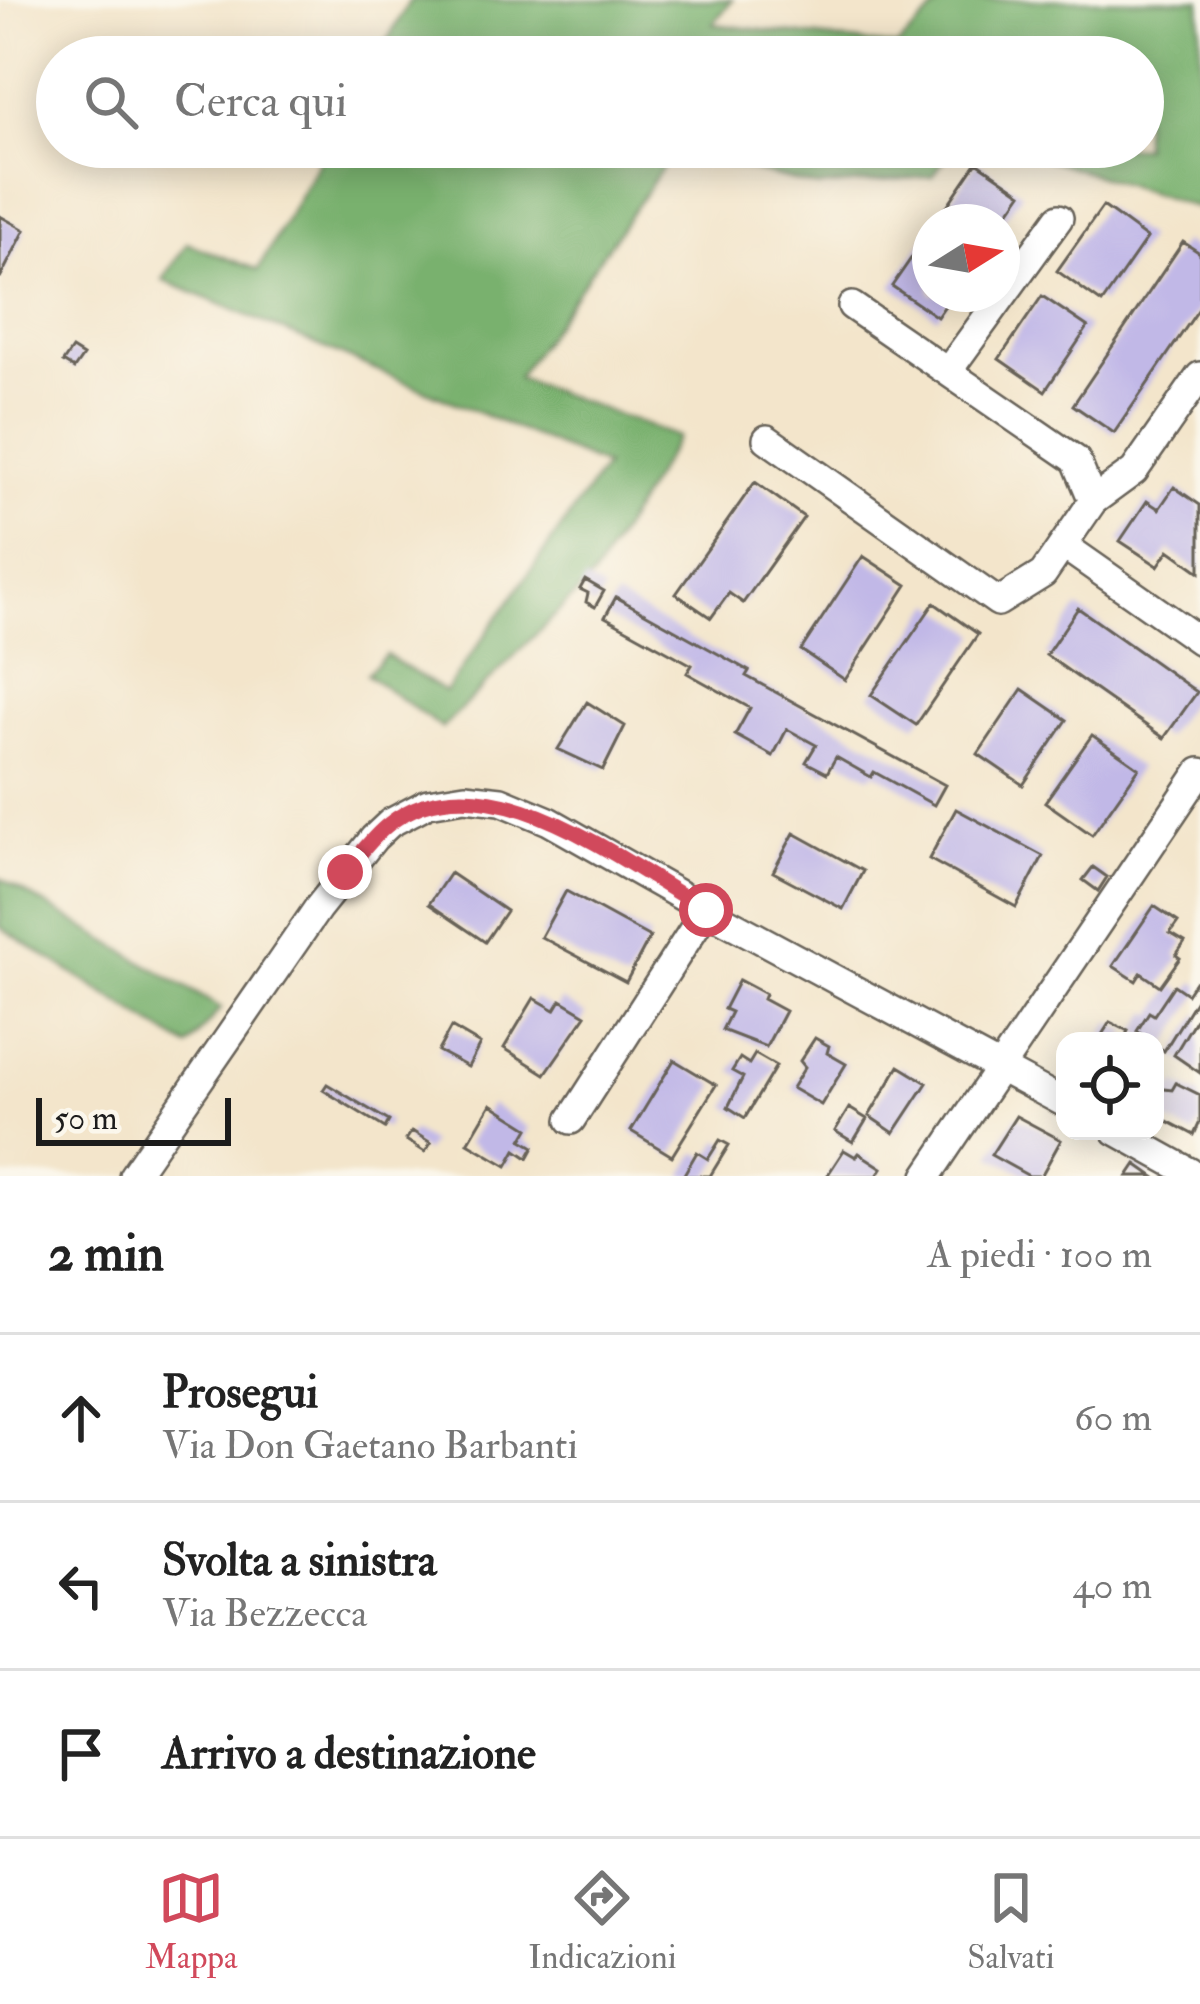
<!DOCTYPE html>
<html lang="it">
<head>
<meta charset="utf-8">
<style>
	:root { --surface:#fff; --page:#f2f2f2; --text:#222; --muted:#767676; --line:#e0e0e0; --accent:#d1495b }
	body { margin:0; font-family:"IM FELL Double Pica",serif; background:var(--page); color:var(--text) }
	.controls { position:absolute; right:36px; bottom:36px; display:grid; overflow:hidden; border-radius:24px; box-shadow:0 6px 30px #0003 }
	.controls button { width:108px; height:108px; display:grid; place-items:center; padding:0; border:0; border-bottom:3px solid var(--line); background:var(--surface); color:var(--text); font:60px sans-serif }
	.compass { position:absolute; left:912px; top:204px; width:108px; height:108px; border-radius:50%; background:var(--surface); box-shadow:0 6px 30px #0003; rotate:79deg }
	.scale { position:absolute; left:36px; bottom:30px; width:195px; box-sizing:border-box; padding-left:12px; border:6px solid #1c1c1c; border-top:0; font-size:33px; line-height:42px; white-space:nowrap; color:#1c1c1c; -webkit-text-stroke:9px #fbf7ec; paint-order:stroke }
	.stop { position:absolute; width:36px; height:36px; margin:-27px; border:9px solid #d1495b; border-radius:50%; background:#fff }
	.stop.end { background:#d1495b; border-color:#fff; box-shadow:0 3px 12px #0008 }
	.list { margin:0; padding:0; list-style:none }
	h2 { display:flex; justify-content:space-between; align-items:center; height:156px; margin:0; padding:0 48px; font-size:51px }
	h2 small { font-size:39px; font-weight:400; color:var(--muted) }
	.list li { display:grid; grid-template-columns:78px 1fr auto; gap:36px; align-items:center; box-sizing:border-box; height:168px; padding:0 48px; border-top:3px solid var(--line) }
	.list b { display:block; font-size:45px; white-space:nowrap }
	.list p { margin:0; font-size:39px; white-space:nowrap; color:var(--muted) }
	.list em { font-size:39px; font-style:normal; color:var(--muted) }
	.icon { flex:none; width:66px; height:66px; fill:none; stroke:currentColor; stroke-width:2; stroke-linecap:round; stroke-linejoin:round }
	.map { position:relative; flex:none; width:1200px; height:1176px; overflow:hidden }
	.search { position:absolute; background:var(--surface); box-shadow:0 6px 30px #0003; left:36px; right:36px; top:36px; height:132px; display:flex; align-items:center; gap:30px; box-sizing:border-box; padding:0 42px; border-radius:66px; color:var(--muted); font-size:45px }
	.sheet { height:660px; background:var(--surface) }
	nav { display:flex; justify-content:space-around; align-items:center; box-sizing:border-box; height:168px; border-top:3px solid var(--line); background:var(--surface); font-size:33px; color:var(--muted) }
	nav a { display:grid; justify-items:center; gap:6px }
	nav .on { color:var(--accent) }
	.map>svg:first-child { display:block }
	.forest { fill:#79b16e; stroke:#4a6645; stroke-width:3 }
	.building { fill:#c1b8e7 }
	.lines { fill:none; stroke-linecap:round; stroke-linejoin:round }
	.minor-casing { stroke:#676259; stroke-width:32 }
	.minor { stroke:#fff; stroke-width:27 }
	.route { stroke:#d1495b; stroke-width:15 }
</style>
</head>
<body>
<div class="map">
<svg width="1200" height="1176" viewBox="0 0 1200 1176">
	<rect width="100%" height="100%" fill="#fbf7ec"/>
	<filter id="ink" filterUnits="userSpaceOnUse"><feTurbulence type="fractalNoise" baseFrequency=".00833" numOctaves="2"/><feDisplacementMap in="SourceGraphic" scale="24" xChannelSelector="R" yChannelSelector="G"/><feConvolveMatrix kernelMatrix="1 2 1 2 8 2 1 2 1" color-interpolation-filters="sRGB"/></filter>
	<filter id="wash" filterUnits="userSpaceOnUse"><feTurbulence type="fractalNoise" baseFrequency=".004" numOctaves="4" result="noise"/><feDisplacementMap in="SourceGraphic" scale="48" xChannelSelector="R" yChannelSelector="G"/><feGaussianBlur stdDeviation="2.7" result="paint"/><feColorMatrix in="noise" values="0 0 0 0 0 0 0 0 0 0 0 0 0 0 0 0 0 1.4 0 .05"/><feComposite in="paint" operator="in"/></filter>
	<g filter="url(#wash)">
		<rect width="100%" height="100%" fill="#f3e5cb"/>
		<path class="forest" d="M410 0H732L713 24 897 47 945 0H1200V209L1010 147H1143V57H378Z
			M327 147H953L933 176 818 187 674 151 517 378 678 437 593 577 442 728 366 674 386 655 445 692 605 466 163 280 187 243 258 270Z
			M0 878 221 1008 188 1047 0 927Z"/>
		<g id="blocks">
			<path class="building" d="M977 162 1022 193 1002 222H936Z
				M1103 206 1147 238 1102 303 1057 271Z
				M0 216 25 230 0 278Z
				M930 231V294H953L937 317 892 286Z
				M1183 242 1200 253V307L1114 433 1073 405Z
				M1042 296 1088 327 1045 391 999 359Z
				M72 349 83 356 74 369 63 362Z
				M755 482 804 517 743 603 729 593 711 618 676 594Z
				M1174 487 1200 505V572L1169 550 1158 566 1120 541 1147 501 1159 509Z
				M863 556 907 585 845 680 801 650Z
				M585 580 604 591 595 607 586 602 588 593 580 589Z
				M616 597 749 671 746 676 945 785 934 805 874 772 871 777 836 757 827 773 806 762 816 745 787 729 773 756 735 735 750 708 687 673 692 665 605 617Z
				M934 603 978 634 916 725 871 695Z
				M1078 608 1197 692 1164 738 1046 655Z
				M1022 689 1067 720 1023 785 978 754Z
				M587 702 625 726 603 770 558 749Z
				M1092 735 1139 768 1092 835 1045 802Z
				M956 809 1043 856 1016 907 929 859Z
				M794 833 863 871 843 909 773 872Z
				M1093 867 1107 877 1098 891 1083 880Z
				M450 873 506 911 485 942 429 904Z
				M566 891 650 937 626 982 541 937Z
				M1154 906 1178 922 1170 933 1185 942 1176 955 1180 958 1160 986 1141 973 1136 981 1113 966Z
				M739 980 765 994 763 999 785 1011 766 1047 722 1030 731 1012 724 1009Z
				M1195 982 1200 986V993L1164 1051 1137 1031 1149 1012 1154 1015 1174 985 1187 994Z
				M534 998 555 1010 561 1000 586 1015 545 1074 504 1048Z
				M1200 1012V1073L1174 1055Z
				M1110 1022 1128 1031 1123 1041H1098Z
				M451 1027 480 1044 468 1067 438 1051Z
				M815 1038 829 1046 827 1053 846 1064 821 1105 792 1088 805 1067 800 1061Z
				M755 1054 776 1066 745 1118 728 1107 743 1077 732 1071 740 1058 749 1064Z
				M674 1060 716 1085 672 1156 631 1131Z
				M899 1066 927 1083 894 1133 869 1116Z
				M1176 1083 1200 1095V1122L1194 1135 1158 1116 1155 1123V1088L1172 1090Z
				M327 1084 389 1121 385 1128 323 1090Z
				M491 1104 529 1128 522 1140 534 1147 528 1158 516 1150 507 1166 468 1143Z
				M849 1108 867 1119 853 1142 835 1131Z
				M1016 1116 1061 1140 1041 1176H1029L991 1155Z
				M412 1131 431 1143 425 1152 406 1140Z
				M720 1140 729 1145 710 1176H683L697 1152 708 1159Z
				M844 1150 856 1157 859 1153 882 1168 877 1176H827Z
				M1136 1164 1153 1176H1128Z"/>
		</g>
	</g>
	<g filter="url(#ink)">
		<use href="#blocks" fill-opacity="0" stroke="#676259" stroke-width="3"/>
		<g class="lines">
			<defs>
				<path id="minor" d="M948 371 1059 218
					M767 439 998 602 1043 574 1093 501 1076 460 852 306
					M1093 501 1134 471 1200 376
					M1063 545 1200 641
					M571 1120 706 910
					M1116 1131 1197 1176
					M133 1176 318 908 374 838 390 823 428 803 465 797 501 801 549 821 706 910 1065 1103
					M927 1176 1200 772"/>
			</defs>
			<use href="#minor" class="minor-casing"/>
			<use href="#minor" class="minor"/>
		</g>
	</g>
	<g class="lines" filter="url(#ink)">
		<path class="route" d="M345 872C359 856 372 837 389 824 483 749 622 862 706 910"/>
	</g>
</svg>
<div class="controls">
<button><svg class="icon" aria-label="locate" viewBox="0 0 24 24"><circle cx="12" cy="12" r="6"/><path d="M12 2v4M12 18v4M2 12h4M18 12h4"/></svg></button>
</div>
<svg class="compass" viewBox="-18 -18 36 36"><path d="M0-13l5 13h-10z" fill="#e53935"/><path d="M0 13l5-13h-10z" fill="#767676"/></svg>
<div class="scale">50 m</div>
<div class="stop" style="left:706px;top:910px"></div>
<div class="stop end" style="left:345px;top:872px"></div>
<div class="search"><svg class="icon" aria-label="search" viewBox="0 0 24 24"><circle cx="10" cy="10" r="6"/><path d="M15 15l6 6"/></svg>Cerca qui</div>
</div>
<section class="sheet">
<h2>2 min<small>A piedi · 100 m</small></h2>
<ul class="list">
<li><svg class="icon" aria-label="ahead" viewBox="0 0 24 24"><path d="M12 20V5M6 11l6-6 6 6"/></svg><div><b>Prosegui</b><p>Via Don Gaetano Barbanti</p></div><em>60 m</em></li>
<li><svg class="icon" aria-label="left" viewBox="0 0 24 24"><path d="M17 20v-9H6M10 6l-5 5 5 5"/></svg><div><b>Svolta a sinistra</b><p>Via Bezzecca</p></div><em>40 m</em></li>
<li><svg class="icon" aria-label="arrive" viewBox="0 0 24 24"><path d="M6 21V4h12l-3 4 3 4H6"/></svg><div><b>Arrivo a destinazione</b></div></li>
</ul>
</section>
<nav>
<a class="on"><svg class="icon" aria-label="map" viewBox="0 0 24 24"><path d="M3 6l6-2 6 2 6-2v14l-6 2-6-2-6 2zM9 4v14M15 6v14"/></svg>Mappa</a>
<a><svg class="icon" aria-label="directions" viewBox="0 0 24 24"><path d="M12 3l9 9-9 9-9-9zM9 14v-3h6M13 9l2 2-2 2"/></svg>Indicazioni</a>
<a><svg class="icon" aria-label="saved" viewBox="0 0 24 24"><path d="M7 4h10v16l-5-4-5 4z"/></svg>Salvati</a>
</nav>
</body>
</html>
